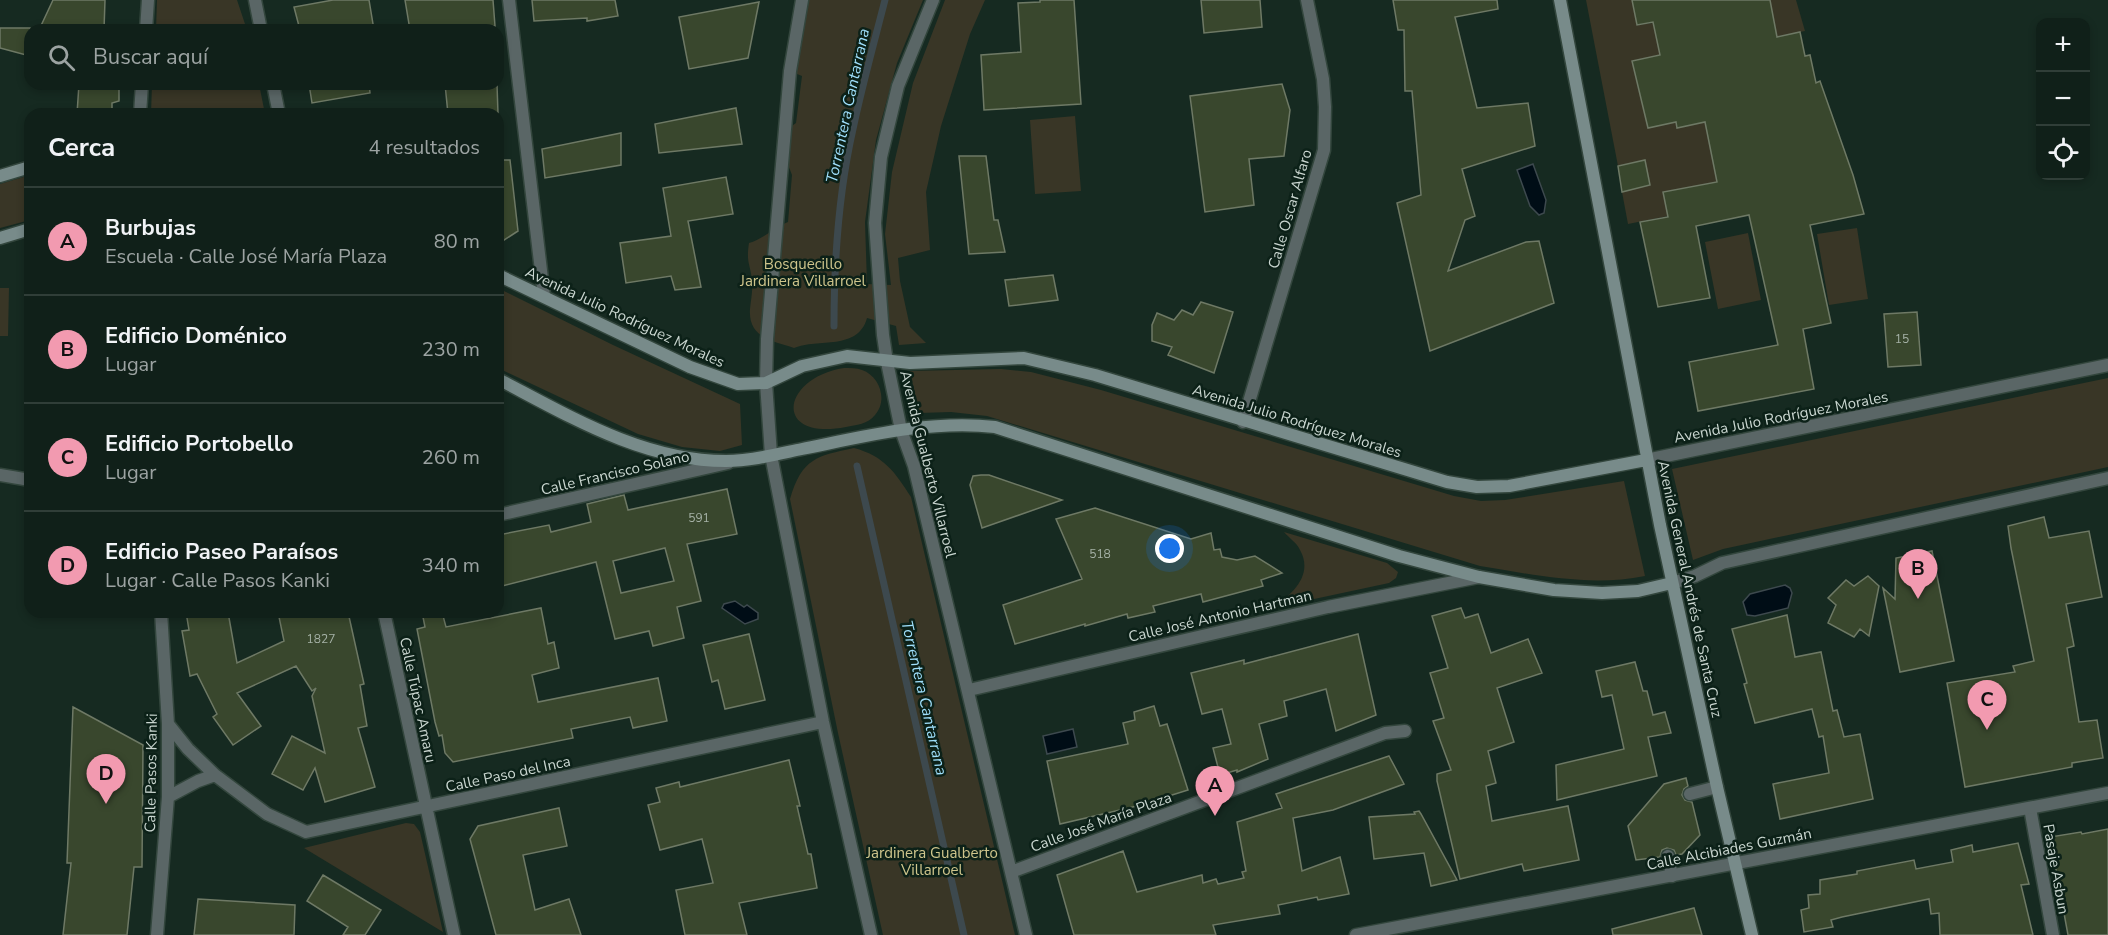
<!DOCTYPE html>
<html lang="es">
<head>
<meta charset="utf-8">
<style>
	:root { --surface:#102019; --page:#1e2d26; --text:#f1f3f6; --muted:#9ca3a2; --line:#303e38; --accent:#f29ab0 }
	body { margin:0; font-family:"Nunito Sans",sans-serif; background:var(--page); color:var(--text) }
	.controls { position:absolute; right:18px; top:18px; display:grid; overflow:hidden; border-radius:12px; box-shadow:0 3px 9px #0003 }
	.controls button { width:54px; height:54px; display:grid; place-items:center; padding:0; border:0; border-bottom:2px solid var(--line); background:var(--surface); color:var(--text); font:30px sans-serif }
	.you { position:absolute; left:1170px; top:549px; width:21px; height:21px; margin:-15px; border:4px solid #fff; border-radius:50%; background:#1a73e8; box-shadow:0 0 0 9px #1a73e833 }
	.badge { display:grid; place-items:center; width:39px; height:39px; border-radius:50%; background:var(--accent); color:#111; font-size:20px; font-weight:700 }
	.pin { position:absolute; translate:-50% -50px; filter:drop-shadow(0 2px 3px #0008) }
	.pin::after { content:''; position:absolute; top:32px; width:21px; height:18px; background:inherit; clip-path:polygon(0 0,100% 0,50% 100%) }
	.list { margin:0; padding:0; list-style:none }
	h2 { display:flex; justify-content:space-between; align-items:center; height:78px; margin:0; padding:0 24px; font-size:26px }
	h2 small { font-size:20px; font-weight:400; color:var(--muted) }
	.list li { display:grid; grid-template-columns:39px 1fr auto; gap:18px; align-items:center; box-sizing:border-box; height:108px; padding:0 24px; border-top:2px solid var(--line) }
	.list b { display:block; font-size:22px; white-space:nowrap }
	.list p { margin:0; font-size:20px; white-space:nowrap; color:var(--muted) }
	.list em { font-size:20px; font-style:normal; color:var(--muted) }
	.icon { flex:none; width:33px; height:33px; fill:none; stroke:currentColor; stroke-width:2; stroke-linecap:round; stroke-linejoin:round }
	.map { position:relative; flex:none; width:2108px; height:935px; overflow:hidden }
	.search { position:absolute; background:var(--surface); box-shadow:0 3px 9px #0003; left:24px; top:24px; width:480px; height:66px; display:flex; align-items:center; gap:15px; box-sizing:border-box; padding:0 21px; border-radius:18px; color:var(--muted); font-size:22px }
	.panel { position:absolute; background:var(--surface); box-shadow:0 3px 9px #0003; left:24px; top:108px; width:480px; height:510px; border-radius:18px }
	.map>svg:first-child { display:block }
	.green { fill:#393626 }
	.water { fill:#000d16; stroke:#3d494e; stroke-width:1.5 }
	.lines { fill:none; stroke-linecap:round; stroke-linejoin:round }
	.stream { stroke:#3d494e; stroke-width:7 }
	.building { fill:#39472d; stroke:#6e7965; stroke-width:1.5; fill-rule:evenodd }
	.service-casing { stroke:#33463d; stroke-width:15 }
	.minor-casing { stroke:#33463d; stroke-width:15 }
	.tertiary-casing { stroke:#33463d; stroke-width:15 }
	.secondary-casing { stroke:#33463d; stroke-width:15 }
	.service { stroke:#5a6666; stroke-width:12 }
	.minor { stroke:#5a6666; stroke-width:12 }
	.tertiary { stroke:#5a6666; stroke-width:12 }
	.secondary { stroke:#788b8a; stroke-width:12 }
	.labels { text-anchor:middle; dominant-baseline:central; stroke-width:5; stroke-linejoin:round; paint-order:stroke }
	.number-label { font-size:12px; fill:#a6b2a7 }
	.street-label { font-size:15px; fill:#cad6d0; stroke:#0c2118 }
	.park-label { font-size:15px; fill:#cfc58c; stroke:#0c2118 }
	.water-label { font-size:16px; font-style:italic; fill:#9fdffb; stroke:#0c2118 }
</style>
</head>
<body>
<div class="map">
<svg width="2108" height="935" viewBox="0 0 2108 935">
	<rect width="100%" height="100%" fill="#162a21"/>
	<path class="green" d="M157 0H237L247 30H156Z
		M802 0H923L897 63 876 140 865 222 867 284 891 285 885 234 892 172 913 83 945 0H985L970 34 941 126 926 192 930 250 898 258 900 281 910 327 926 343 899 345 896 326 867 318C858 351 818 338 794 348 773 341 748 338 750 309 751 299 753 290 752 280 750 263 746 263 749 243 764 239 774 227 788 222L792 175 787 162 789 128 796 123 802 76 797 74 786 50Z
		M1586 0H1632L1637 25 1653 23 1660 55 1632 61 1648 127 1676 121 1678 128 1705 122 1717 183C1700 188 1682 188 1664 192L1668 216 1628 224 1622 192 1650 185 1645 160 1618 166Z
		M1691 0H1796L1805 31 1679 56Z
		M152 84H259L265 114H151Z
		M1075 116 1081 191 1035 194 1030 120Z
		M30 175V220L0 228V184Z
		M1857 228 1868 299 1829 305 1817 234Z
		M1748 233 1761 300 1718 309 1705 242Z
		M0 288H9L8 336H0Z
		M498 288 613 345 740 404 742 445 720 451 682 447 638 434 498 368Z
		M844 368C850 368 857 368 862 370 880 376 888 401 875 415 868 424 856 425 846 427 772 441 781 378 844 368Z
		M1001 369 1031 372 1101 390 1454 496 1481 501 1505 500 1624 481 1645 576C1590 587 1535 575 1480 566L987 416 951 412 919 413 910 371Z
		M2108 378V467L1723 549 1693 560 1672 469Z
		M854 448C884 456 895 472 911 497L1015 935H883L838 733 790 499C802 458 817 456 854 448Z
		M1284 532 1387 563 1398 572 1396 578 1389 583 1272 608C1292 595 1314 575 1300 550 1297 543 1289 538 1284 532Z
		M406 823 414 824 420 832 443 932 304 848Z"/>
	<path class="water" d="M1533 164 1546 200 1544 213 1539 215 1530 206 1517 170Z
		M1785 585 1790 588 1792 593 1788 608 1755 616 1747 615 1743 602 1750 594Z
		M735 601 744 607 747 605 758 613V619L745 624 722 608 724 604Z
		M1073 729 1077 747 1047 754 1043 736Z"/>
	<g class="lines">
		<path class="stream" d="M834 326C834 262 839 191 853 129 862 86 874 43 885 0
			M857 466 964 935"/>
	</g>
	<path class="building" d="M53 0H105L104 30H39Z
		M333 0H369L374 30H300L294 7Z
		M405 0H493L495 26 469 30H410Z
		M532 0H615L618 16 587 21V18L534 21Z
		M1040 0H1074L1081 104 984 110 981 55 1021 52 1018 3 1040 2Z
		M1201 0H1260L1262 27 1204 33Z
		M1393 0H1497L1498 9 1455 17 1477 108 1528 103 1535 146 1462 169 1475 216 1465 220 1448 271 1526 242 1539 241 1554 303 1430 351 1397 203 1421 195 1412 91H1405L1404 30H1398Z
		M1632 0H1770L1777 37 1800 32 1805 56 1810 55 1816 83 1820 81 1853 175 1864 214 1810 225 1831 323 1803 329 1814 389 1698 411 1689 362 1778 345 1749 215 1696 226 1710 298 1658 307 1640 222 1668 217 1663 192 1717 182 1705 122 1677 128 1676 122 1648 128 1632 61 1660 55 1653 22 1637 25Z
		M759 2 748 58 689 69 679 17Z
		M0 28H30V56L0 48Z
		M79 84H119V101L112 103V114H77Z
		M309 84H369L370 93 312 103Z
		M445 84H497L498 114H448Z
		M1282 84 1290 110 1284 156 1249 159 1254 205 1205 212 1190 96Z
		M736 108 742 144 659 153 655 124Z
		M621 133V165L545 178 542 149Z
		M959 156H986L994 220H998L1005 252 969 254Z
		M498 160H510L518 231 498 244Z
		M1645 160 1650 185 1622 192 1618 166Z
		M726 177 733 214 688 221 701 287 675 290 671 276 626 283 620 243 671 236 663 188Z
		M1053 275 1058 300 1009 306 1005 280Z
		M1201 302 1233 312 1214 373 1168 355 1172 347 1152 341V325L1157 313 1174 320 1182 310 1193 315Z
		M1917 312 1921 365 1888 367 1884 314Z
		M981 475H989L1062 500 982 528 970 485 973 476Z
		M727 489 737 534 687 544 701 601 677 607 684 638 653 646 649 631 615 639 596 562 498 587V535L549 525 551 532 591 522 587 504 624 495 628 510ZM665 548 674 581 621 593 613 561Z
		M1095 508 1191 539 1211 533 1214 550 1220 549 1222 557 1237 560 1255 556 1282 573 1261 580 1263 586 1203 602 1201 594 1153 606 1155 612 1128 618 1127 614 1085 626V624L1015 644 1003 605 1082 579 1056 519Z
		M2044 517 2049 538 2089 531 2102 597 2066 604 2074 646 2067 648 2079 722 2097 720 2103 758 2072 763V767L1965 787 1947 683 2015 672 2013 666 2034 661 2011 548 2008 526Z
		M1932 551 1954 661 1900 672 1883 588 1895 599 1896 558Z
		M1868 576 1879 586 1869 636 1860 629 1854 637 1828 623 1836 605 1828 598 1846 580 1854 586Z
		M541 608 548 644 554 642 559 668 532 675 538 702 658 678 667 721 633 728 630 717 571 729 573 738 453 762 445 753 442 735 439 736 435 722 417 629 425 627 422 612H442L446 627Z
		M1461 608 1465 618 1478 614 1491 653 1528 639 1542 673 1497 688 1514 742 1488 751 1496 783 1486 786 1492 821 1568 806 1579 860 1524 871 1522 864 1460 879 1437 781V774L1451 770 1433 721 1444 718 1430 673 1448 668 1432 616Z
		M186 612H228L237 663 284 641 278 612H348L364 684 360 685 367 726 358 728 375 787 325 802 315 768 303 790 272 774 292 736 325 753 312 696 316 688 312 691 296 666 237 693 261 726 233 745 213 717 217 714 197 674 190 676 182 631 189 630Z
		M1787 615 1795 657 1821 652 1833 711 1837 710 1844 737 1860 734 1873 799 1780 819 1773 784 1829 773 1823 736 1819 737 1812 709 1755 723 1744 684 1747 683 1732 629Z
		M749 634 765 700 725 709 718 680 712 682 703 645Z
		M1358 634 1376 715 1336 731 1326 689 1284 701 1287 716 1259 724 1268 759 1237 772V770L1220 775 1213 748 1231 744 1222 709 1202 714 1191 673 1244 660V664Z
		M1635 662 1643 691H1647L1653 715 1665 712 1671 733 1648 737 1657 776 1557 800 1556 765 1624 749 1612 695 1602 697 1596 671Z
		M1154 706 1160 726 1167 724 1188 790 1137 806 1060 824 1047 761 1128 744 1123 723 1135 720 1134 712Z
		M73 707 143 745 142 867H134L127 935H63L71 863H67Z
		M1389 756 1404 784 1333 810 1293 818 1302 871 1340 857 1349 894 1318 900 1317 897 1278 905 1280 914 1213 925 1216 935H1074L1057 875 1123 851 1137 892 1202 875 1203 883 1216 879 1218 884 1244 878 1242 872 1246 871 1237 822 1282 808 1276 794Z
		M789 760 800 806H797L808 854H811L817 888 739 903 747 935H685L676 890 713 883 702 839 660 850 648 805 660 802 656 788 679 782 680 787Z
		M1686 778 1688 786 1684 789 1682 795 1685 800 1692 802 1700 835 1682 854 1676 855 1674 850 1667 848 1662 850 1660 857 1636 860 1628 826 1664 784Z
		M559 808 567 846 523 855 535 910 569 899 581 935H496L470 839 478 826Z
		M1419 811 1421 814 1457 880 1431 886 1424 853 1374 859 1369 817 1415 814 1414 812Z
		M2108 829V935H2068L2050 837 2081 832 2082 834Z
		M2018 843 2029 884 2021 885 2033 935H1940L1939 913 1931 914 1929 899 1842 917 1831 920 1833 927 1804 932 1801 910 1809 908 1808 895 1820 894V880L1857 874V871L1914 860 1916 869 1953 862 1951 850 1972 845 1973 852Z
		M323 875 381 910 365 935H343L348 927 307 901Z
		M198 899 295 905 294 935H194Z
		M1694 908 1702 935H1613L1612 929Z"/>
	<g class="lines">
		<defs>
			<path id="service" d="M498 515 728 463
				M1690 794 1717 787
				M2030 808 2053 935
				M1668 856 1672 876"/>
			<path id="minor" d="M255 0 261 30
				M509 0 544 296
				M802 0 790 71 767 339 766 383 771 455 823 722 871 935
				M933 0 898 86 881 157 875 223 883 335 887 362 901 430 914 466 1026 935
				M146 30 148 0
				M273 84 279 114
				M140 114 142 84
				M1243 422 1324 150 1325 107 1323 79 1307 0
				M0 475 30 480
				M384 612 454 935
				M969 690 1328 607 1479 577
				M168 724 188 749 215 775 267 814 306 832 823 722
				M168 797 198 781 215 775
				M1011 872 1385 733 1405 731
				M157 935 168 797V724L161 612
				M1356 935 2108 793"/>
			<path id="tertiary" d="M1646 460 2108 365
				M1672 583 1695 576 1722 563 2108 478"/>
			<path id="secondary" d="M1560 0 1660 525 1717 787 1752 935
				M0 176 30 167
				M0 238 30 229
				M498 275 690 367 738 384 766 383 802 366 847 356 910 363 1024 358 1095 375 1447 482 1477 487 1509 486 1646 460
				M498 379C569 416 643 461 726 461 751 461 778 454 802 449 866 436 929 420 995 427L1399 556 1479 577 1554 590 1602 593 1638 591 1672 583"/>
		</defs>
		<use href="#service" class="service-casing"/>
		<use href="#minor" class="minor-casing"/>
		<use href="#tertiary" class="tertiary-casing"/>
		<use href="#secondary" class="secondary-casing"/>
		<use href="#service" class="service"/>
		<use href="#minor" class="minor"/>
		<use href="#tertiary" class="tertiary"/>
		<use href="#secondary" class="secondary"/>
	</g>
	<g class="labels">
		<g class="number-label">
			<text x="1902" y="339">15</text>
			<text x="699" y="518">591</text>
			<text x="1100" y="554">518</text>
			<text x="321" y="639">1827</text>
		</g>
		<g class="street-label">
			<text transform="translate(1290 209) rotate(-74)">Calle Oscar Alfaro</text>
			<text transform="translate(625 317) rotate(25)">Avenida Julio Rodríguez Morales</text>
			<text transform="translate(1781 417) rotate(-11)">Avenida Julio Rodríguez Morales</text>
			<text transform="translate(1297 421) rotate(17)">Avenida Julio Rodríguez Morales</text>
			<text transform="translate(928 464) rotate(76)">Avenida Gualberto Villarroel</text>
			<text transform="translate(615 473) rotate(-13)">Calle Francisco Solano</text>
			<text transform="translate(1690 589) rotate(78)">Avenida General Andrés de Santa Cruz</text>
			<text transform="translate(1220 616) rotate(-13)">Calle José Antonio Hartman</text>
			<text transform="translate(418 700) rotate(78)">Calle Túpac Amaru</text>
			<text transform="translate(151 773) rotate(-89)">Calle Pasos Kanki</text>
			<text transform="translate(508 774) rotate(-12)">Calle Paso del Inca</text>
			<text transform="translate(1101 822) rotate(-20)">Calle José María Plaza</text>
			<text transform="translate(1729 849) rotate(-11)">Calle Alcibiades Guzmán</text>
			<text transform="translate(2056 869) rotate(80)">Pasaje Asbun</text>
		</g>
		<g class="park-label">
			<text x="803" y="264">Bosquecillo<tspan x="803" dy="17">Jardinera Villarroel</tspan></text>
			<text x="932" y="853">Jardinera Gualberto<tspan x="932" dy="17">Villarroel</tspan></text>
		</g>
		<g class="water-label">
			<text transform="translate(848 106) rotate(-78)">Torrentera Cantarrana</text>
			<text transform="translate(924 698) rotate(77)">Torrentera Cantarrana</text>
		</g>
	</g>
</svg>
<div class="controls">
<button>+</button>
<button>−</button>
<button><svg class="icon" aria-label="locate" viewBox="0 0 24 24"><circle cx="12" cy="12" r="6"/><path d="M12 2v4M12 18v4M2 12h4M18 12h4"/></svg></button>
</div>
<div class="you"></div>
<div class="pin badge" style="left:1215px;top:816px">A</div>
<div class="pin badge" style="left:1918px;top:599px">B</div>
<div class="pin badge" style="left:1987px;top:730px">C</div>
<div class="pin badge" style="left:106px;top:804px">D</div>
<div class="search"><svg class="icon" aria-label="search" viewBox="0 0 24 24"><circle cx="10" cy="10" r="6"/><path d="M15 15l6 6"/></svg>Buscar aquí</div>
<section class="panel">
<h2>Cerca<small>4 resultados</small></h2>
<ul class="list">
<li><span class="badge">A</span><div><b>Burbujas</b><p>Escuela · Calle José María Plaza</p></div><em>80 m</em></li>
<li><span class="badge">B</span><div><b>Edificio Doménico</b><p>Lugar</p></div><em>230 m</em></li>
<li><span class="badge">C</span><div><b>Edificio Portobello</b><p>Lugar</p></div><em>260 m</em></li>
<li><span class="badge">D</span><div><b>Edificio Paseo Paraísos</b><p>Lugar · Calle Pasos Kanki</p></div><em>340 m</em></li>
</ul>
</section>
</div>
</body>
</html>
